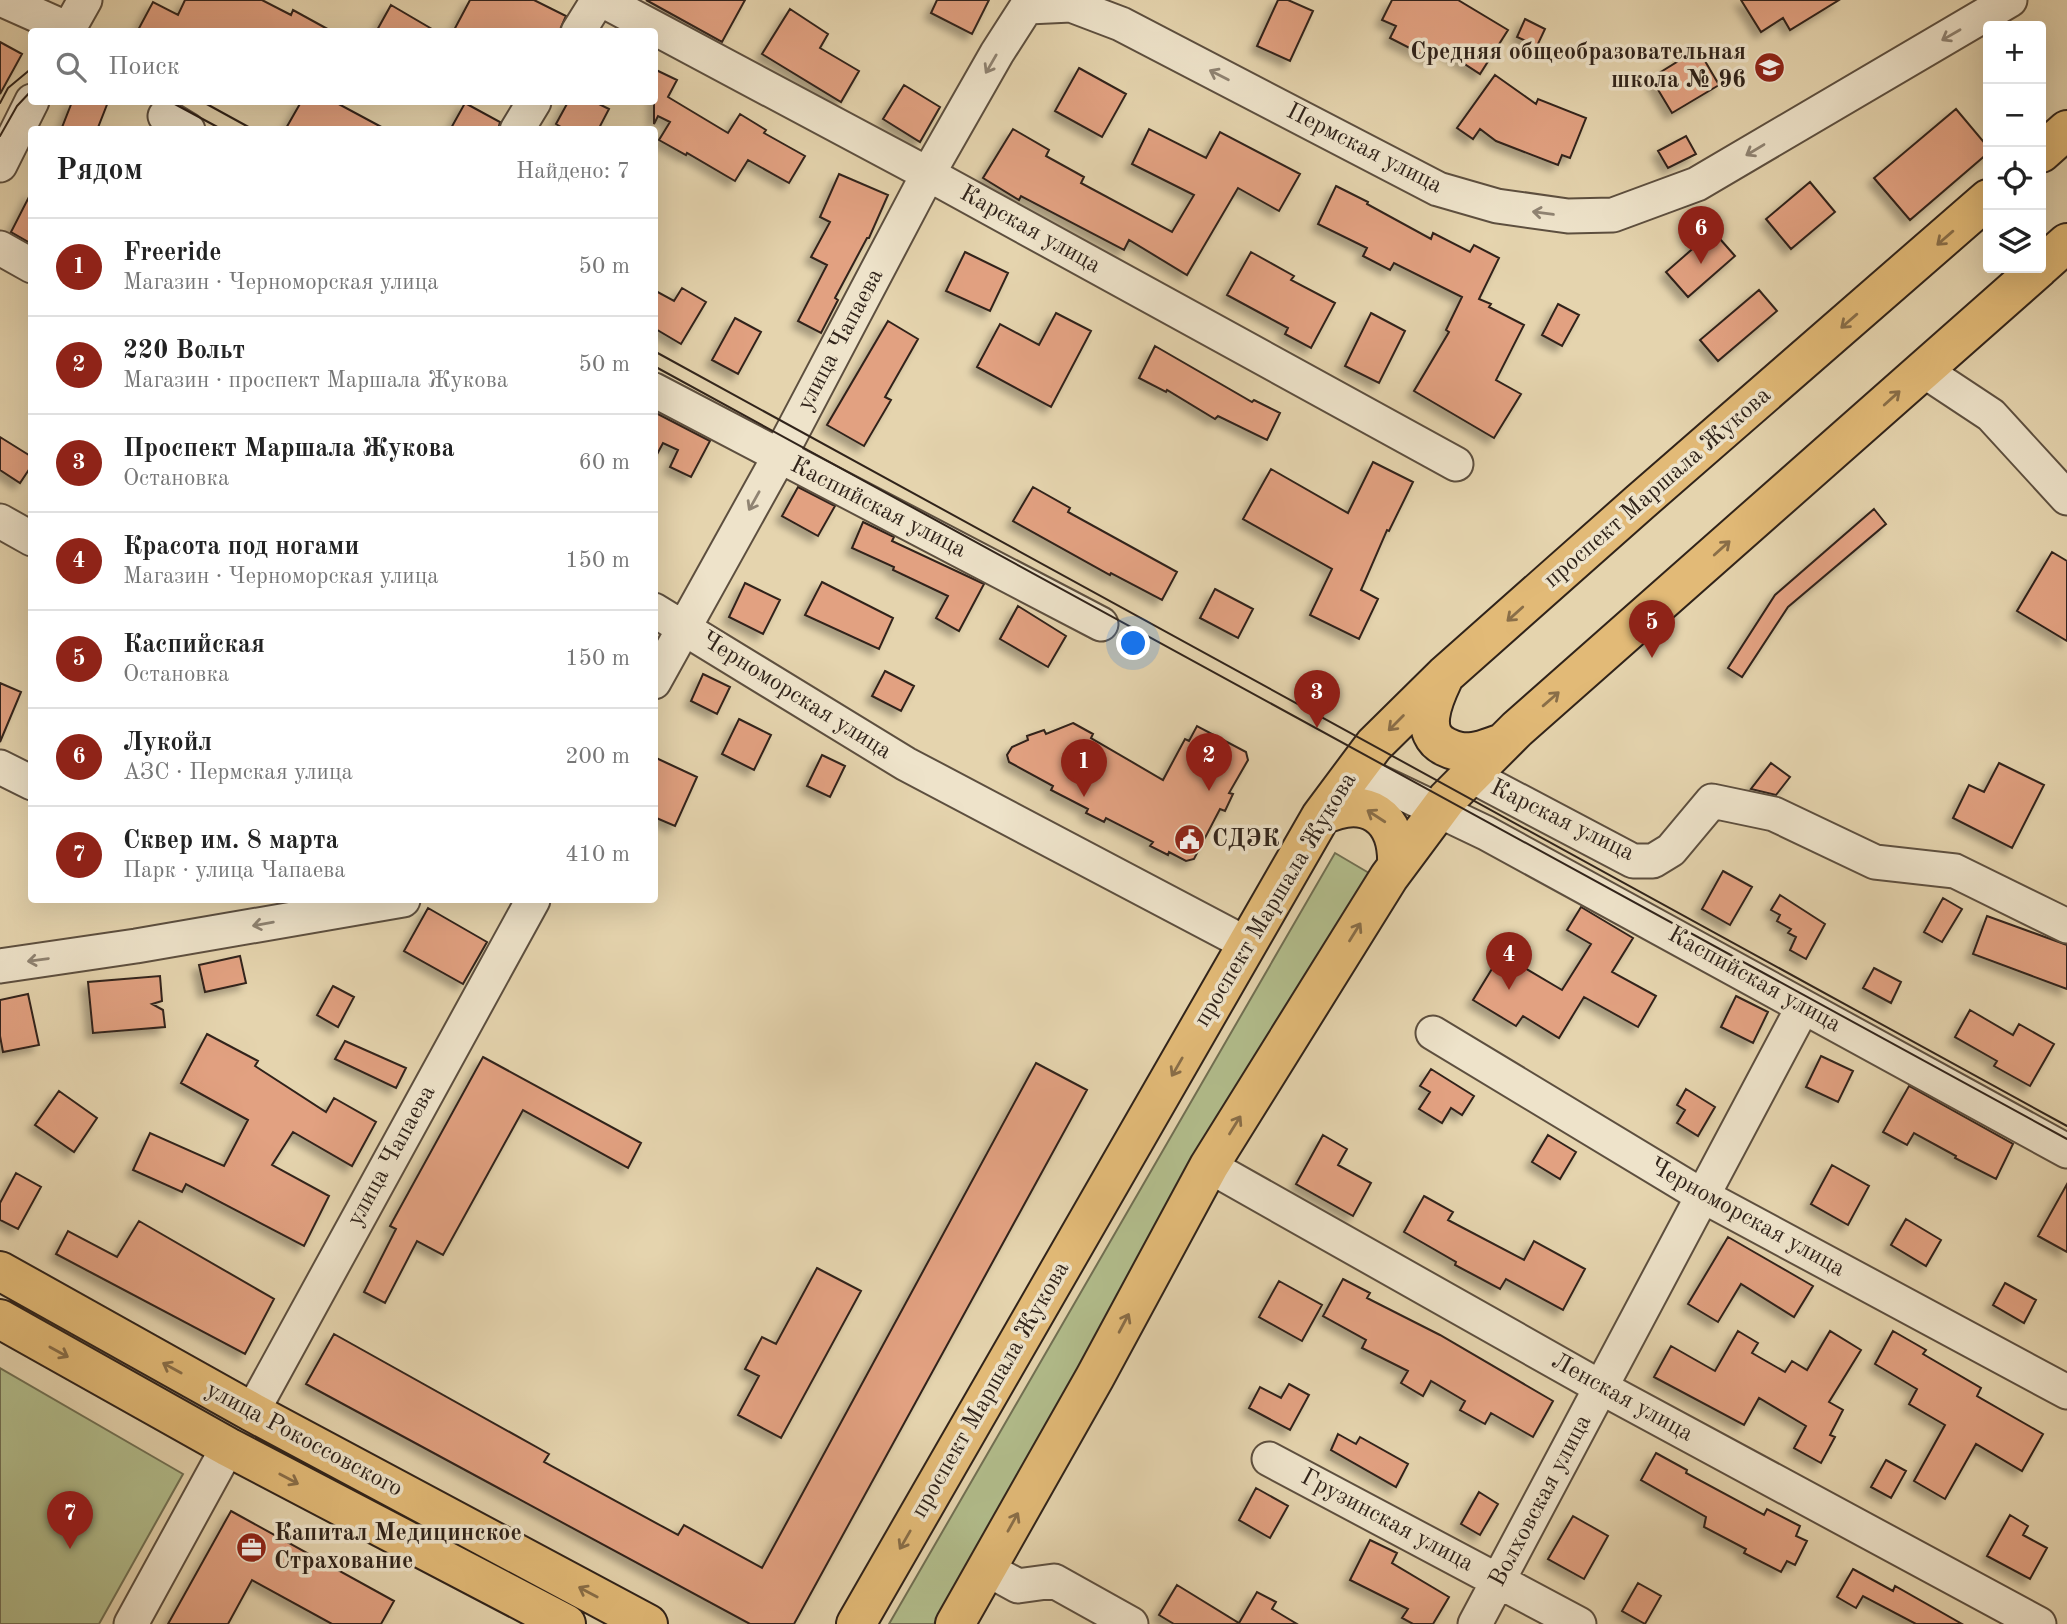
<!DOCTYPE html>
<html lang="ru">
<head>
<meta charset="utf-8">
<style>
	:root { --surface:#fff; --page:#f2f2f2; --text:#222; --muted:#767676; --line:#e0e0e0; --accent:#8f2418 }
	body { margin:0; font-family:"Old Standard TT",serif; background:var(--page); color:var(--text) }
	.controls { position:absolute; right:21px; top:21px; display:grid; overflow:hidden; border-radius:7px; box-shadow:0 7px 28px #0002 }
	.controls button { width:63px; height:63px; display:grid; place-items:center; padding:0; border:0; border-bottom:2px solid var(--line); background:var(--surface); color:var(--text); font:35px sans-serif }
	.you { position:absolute; left:1134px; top:644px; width:24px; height:24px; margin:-18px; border:5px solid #fff; border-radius:50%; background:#1a73e8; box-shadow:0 0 0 10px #1a73e833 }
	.badge { display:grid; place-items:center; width:46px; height:46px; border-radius:50%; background:var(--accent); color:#fff; font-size:23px; font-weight:700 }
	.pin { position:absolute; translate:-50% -58px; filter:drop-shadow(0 2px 4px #0008) }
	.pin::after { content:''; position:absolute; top:37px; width:24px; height:21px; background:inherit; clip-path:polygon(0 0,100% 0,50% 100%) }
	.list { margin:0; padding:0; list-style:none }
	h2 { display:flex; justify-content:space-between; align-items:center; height:91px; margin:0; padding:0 28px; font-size:30px }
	h2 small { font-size:23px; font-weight:400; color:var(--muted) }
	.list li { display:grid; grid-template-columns:46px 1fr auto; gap:21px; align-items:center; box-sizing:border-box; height:98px; padding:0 28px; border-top:2px solid var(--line) }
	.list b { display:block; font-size:26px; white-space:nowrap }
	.list p { margin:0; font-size:23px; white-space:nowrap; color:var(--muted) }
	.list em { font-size:23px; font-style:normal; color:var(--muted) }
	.icon { flex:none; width:38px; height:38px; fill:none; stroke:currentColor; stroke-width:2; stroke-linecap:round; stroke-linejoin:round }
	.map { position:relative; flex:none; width:2067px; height:1624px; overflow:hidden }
	.search { position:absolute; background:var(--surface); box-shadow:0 7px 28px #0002; left:28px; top:28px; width:630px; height:77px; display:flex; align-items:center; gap:18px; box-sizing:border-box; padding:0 24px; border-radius:7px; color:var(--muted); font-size:26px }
	.panel { position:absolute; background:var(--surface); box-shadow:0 7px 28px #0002; left:28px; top:126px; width:630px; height:777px; border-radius:7px }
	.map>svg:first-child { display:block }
	.green { fill:#b2bd8c; stroke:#717053; stroke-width:2 }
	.building { fill:#e2a181; stroke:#30231a; stroke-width:2; filter:url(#shadow) }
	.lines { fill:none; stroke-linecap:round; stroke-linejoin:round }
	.minor-casing { stroke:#5d4f3f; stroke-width:37 }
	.highway-casing { stroke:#30231a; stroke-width:42 }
	.minor { stroke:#eee3ca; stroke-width:33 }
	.highway { stroke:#e2ba77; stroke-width:38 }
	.tram { stroke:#30231a; stroke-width:2 }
	.oneway { stroke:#8f8372 }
	.oneway2 { stroke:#896e48 }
	.labels { text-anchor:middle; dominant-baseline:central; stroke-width:7; stroke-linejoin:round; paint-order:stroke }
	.poi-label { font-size:24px; font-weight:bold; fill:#30231a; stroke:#eee3ca; text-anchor:start }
	.street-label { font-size:24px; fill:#30231a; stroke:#eee3ca }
</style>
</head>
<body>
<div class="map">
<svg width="2067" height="1624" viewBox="0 0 2067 1624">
	<defs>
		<filter id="shadow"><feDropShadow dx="-6" dy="6" stdDeviation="3.5" flood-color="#0004"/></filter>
	</defs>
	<rect width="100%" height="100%" fill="#e5d4ae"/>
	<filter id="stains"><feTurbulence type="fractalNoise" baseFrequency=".00286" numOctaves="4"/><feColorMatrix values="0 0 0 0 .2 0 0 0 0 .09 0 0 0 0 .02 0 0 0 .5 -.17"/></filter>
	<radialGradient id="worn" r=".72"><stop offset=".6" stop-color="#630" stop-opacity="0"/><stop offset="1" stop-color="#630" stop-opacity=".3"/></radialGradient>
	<path class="green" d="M1335 853 1369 873 934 1624H889Z
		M0 1368 183 1474 99 1624H0Z"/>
	<path class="building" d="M185 0H262L291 15 293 10 333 32H137L153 2 178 15Z
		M470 0H534L566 16 559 32H453Z
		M646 0H745L722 42Z
		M937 0H989L972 34 931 13Z
		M1278 0H1288L1313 11 1290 61 1257 46Z
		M1392 0H1458L1508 30 1480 74 1437 46 1431 59 1390 38 1396 26 1382 20Z
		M1741 0H1839L1790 30 1783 18 1761 32Z
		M391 5 437 32H376Z
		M790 9 828 34 820 48 859 71 841 102 762 54Z
		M1525 19 1545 29 1537 46 1517 37Z
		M0 42 22 54 0 94Z
		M1698 49 1719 85 1672 113 1651 78Z
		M1079 68 1126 94 1102 137 1055 111Z
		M654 69 677 80 668 97 728 133 740 114 766 130 764 133 805 156 789 183 748 160 735 181 687 153 686 155 659 140 670 122 658 116 654 124Z
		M1495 75 1536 104 1538 99 1586 118 1570 158 1562 155 1558 165 1496 141 1480 129 1473 139 1457 128Z
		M904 85 940 107 920 142 883 119Z
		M72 102H108L97 130H61Z
		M301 102H335L387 130H285Z
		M568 102H595L609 109 598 130H566L556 124Z
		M465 103 500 122 498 130H450Z
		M1956 109 1988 147V153L1910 220 1874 178Z
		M1013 129 1049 150 1046 156 1084 177 1081 183 1172 232 1194 195 1132 164 1149 129 1206 158 1220 132 1300 174 1279 211 1238 188 1187 275 1129 240 1124 250 1021 196 1019 200 983 178Z
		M1686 136 1696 154 1668 168 1658 151Z
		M839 174 888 195 869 238H867L835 298 838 300 821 333 798 321 827 265 811 257 830 222 820 217Z
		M1810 182 1835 212 1791 249 1766 219Z
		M1336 186 1368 202 1367 204 1431 239 1433 233 1470 252 1474 245 1499 258 1479 299 1491 304 1489 307 1524 325 1496 380 1521 394 1494 438 1414 391 1449 332 1446 330 1462 297 1394 263 1390 270 1363 256 1367 248 1318 224Z
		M32 191V244L11 232Z
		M1713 231 1735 256 1688 297 1666 272Z
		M965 252 1008 273 990 311 946 291Z
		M1251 252 1294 276 1291 280 1335 303 1311 348 1285 334 1288 328 1227 295Z
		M682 288 706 302 681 344 654 328V290L674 301Z
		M1759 290 1777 311 1718 361 1700 340Z
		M1558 304 1579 315 1562 346 1542 335Z
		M1056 313 1091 331 1051 407 977 367 1000 324 1039 345Z
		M1371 313 1405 331 1379 383 1345 366Z
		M735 318 761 332 738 374 712 360Z
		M888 321 918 339 885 397 891 400 864 446 827 425Z
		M1155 346 1252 402 1254 400 1280 413 1267 440 1218 416 1215 419 1167 390 1166 392 1139 378Z
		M654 412 710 441 691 477 670 467 678 450 663 443 654 460Z
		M0 437 32 457V465L20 483 0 470Z
		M1373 462 1413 482 1389 531 1387 530 1361 590 1378 599 1359 639 1310 615 1332 569 1243 519 1271 469 1348 513Z
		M798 487 835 506 818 536 782 516Z
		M1033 487 1070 508 1068 512 1177 572 1162 600 1111 573 1110 575 1013 521Z
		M1874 509 1886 524 1788 607 1742 677 1728 668 1775 595Z
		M863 522 894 537 892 541 984 584 959 631 936 618 948 596 893 570 894 567 852 548Z
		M2052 552 2067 561V641L2017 611Z
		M822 582 893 618 879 649 805 615Z
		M745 583 780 600 763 634 729 617Z
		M1215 589 1253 609 1238 638 1200 618Z
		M1018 606 1066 636 1048 667 1000 639Z
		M885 671 914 686 901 711 872 696Z
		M703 674 730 687 717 714 691 701Z
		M0 683 21 692 0 742Z
		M739 719 771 735 754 770 722 754Z
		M1073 723 1093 734 1091 738 1163 780 1185 739 1189 741 1197 726 1246 752 1248 760 1229 793 1233 794 1225 811 1220 809 1194 859 1186 861 1169 852 1168 855 1150 846 1153 842 1106 818 1104 822 1086 813 1088 809 1051 790 1053 786 1009 762 1007 755 1012 747 1028 740 1027 736 1044 730 1046 734Z
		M822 755 845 766 830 797 807 786Z
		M654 757 697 777 675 826 654 817Z
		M1771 763 1790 777 1776 795 1751 789Z
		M1999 763 2044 785 2012 848 1953 818 1969 785 1984 792Z
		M1723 871 1752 887 1730 925 1702 909Z
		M1780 895 1825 924 1806 959 1790 950 1796 937 1788 933 1791 929 1777 921 1780 915 1771 910Z
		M1943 898 1962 909 1942 942 1924 932Z
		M1581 907 1633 938 1612 972 1656 996 1638 1027 1584 997 1559 1038 1523 1016 1516 1026 1473 1000 1501 954 1562 990 1591 944 1567 930Z
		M428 908 487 942 463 984 404 951Z
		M1987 916 2067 945V989L1973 954Z
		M240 956 246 983 205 992 199 965Z
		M1874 968 1901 982 1891 1003 1863 988Z
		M160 976 162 1001 152 1004 163 1010 165 1027 93 1033 88 982Z
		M333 986 354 997 338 1027 317 1015Z
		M28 994 39 1045 3 1052 0 1036V1000Z
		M1736 996 1768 1012 1753 1043 1721 1027Z
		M1970 1010 2013 1035 2019 1024 2054 1044 2030 1086 1994 1066 1997 1061 1955 1037Z
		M207 1034 258 1061 255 1066 326 1112 334 1098 376 1122 352 1166 293 1132 272 1165 329 1196 304 1246 186 1184 182 1192 133 1170 150 1133 224 1166 248 1120 181 1083Z
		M345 1041 406 1068 396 1088 335 1059Z
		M1821 1056 1853 1071 1838 1102 1806 1087Z
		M483 1057 641 1143 628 1168 523 1110 443 1255 417 1241 385 1303 364 1292 396 1229 390 1226Z
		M1036 1063 1087 1090 794 1624H750L306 1384 334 1334 549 1454 544 1462 678 1535 684 1525 762 1568Z
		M1431 1069 1474 1096 1462 1115 1451 1108 1442 1123 1419 1109 1430 1092 1420 1086Z
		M1909 1086 2013 1144 1996 1179 1955 1158 1956 1156 1914 1133 1907 1145 1883 1132Z
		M1686 1089 1715 1107 1698 1136 1677 1123 1685 1110 1677 1105Z
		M59 1091 97 1118 74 1152 35 1125Z
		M1323 1135 1347 1149 1338 1165 1371 1183 1353 1216 1296 1184Z
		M1548 1135 1576 1152 1560 1179 1532 1162Z
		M1832 1165 1869 1186 1848 1225 1811 1204Z
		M16 1173 41 1187 18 1229 0 1220V1203Z
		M2067 1184V1252L2038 1236Z
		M1424 1196 1453 1212 1448 1220 1524 1260 1534 1241 1585 1269 1563 1310 1506 1279 1500 1289 1455 1265 1456 1262 1404 1232Z
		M1906 1219 1941 1240 1926 1266 1891 1245Z
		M139 1221 274 1299 245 1354 56 1254 68 1231 117 1257Z
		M1728 1237 1813 1286 1794 1317 1741 1284 1718 1322 1688 1304Z
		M817 1268 861 1291 781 1438 738 1415 759 1376 745 1369 762 1337 776 1344Z
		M1343 1279 1370 1293 1367 1298 1440 1335 1553 1401 1533 1437 1491 1413 1485 1424 1460 1410 1465 1401 1431 1381 1423 1396 1401 1383 1408 1371 1362 1348 1366 1340 1323 1316Z
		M1279 1281 1322 1305 1302 1341 1259 1317Z
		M2005 1283 2036 1300 2024 1323 1993 1305Z
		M1738 1331 1758 1343 1752 1353 1785 1372 1792 1361 1807 1370 1830 1331 1861 1350 1829 1402 1843 1410 1830 1435 1835 1437 1821 1463 1794 1448 1806 1426 1759 1398 1744 1425 1654 1377 1671 1346 1715 1371Z
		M1893 1331 1926 1350 1923 1354 1981 1388 1977 1396 2043 1434 2022 1471 1976 1444 1945 1499 1914 1481 1945 1425 1909 1404 1917 1389 1875 1364Z
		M1289 1384 1309 1395 1290 1430 1249 1408 1260 1387 1281 1398Z
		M1338 1434 1356 1444 1360 1437 1408 1464 1396 1487 1331 1450Z
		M1656 1453 1687 1470 1686 1473 1764 1515 1767 1509 1800 1526 1796 1536 1807 1541 1795 1565 1787 1561 1781 1572 1744 1553 1746 1549 1704 1527 1706 1517 1641 1480Z
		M1886 1460 1906 1471 1891 1498 1871 1487Z
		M1256 1488 1288 1506 1270 1538 1239 1520Z
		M1479 1492 1498 1504 1480 1535 1461 1524Z
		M231 1511 394 1601 381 1624H332L252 1580 228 1624H168Z
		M2010 1515 2028 1526 2023 1535 2047 1548 2030 1579 1987 1556Z
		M1573 1516 1608 1536 1584 1579 1548 1559Z
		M1370 1540 1397 1553 1392 1563 1449 1597 1433 1624H1413L1402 1618 1408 1609 1350 1580Z
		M1853 1569 1893 1591 1895 1586 1962 1624H1916L1863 1596 1856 1608 1837 1597Z
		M1638 1583 1661 1596 1645 1624 1622 1611Z
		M1177 1585 1239 1623 1257 1592 1276 1602 1272 1609 1297 1624H1174L1159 1615Z"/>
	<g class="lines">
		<defs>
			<path id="minor" d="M3 0 68 29
				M602 0 928 174 1456 464
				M1028 7 1071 5 1121 24 1438 189 1497 206 1568 216 1613 215 1697 184 2010 0
				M67 32 85 0
				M578 32 598 0
				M165 116 188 130
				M517 130 534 102
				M0 165 32 101
				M0 248 32 266
				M1923 370 1991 415 2067 498
				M654 390 1101 624
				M0 521 32 539
				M654 610 906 764 1247 944
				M654 682 779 457 928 174 997 53 1031 0
				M0 767 32 783
				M1354 770 1486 833 2067 1151
				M1470 775 1633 861H1653L1671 850 1712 801 1774 814 1875 862 1955 871 2067 926
				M0 966 136 946 403 900
				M1433 1033 1701 1195 2067 1392
				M1209 1166 1602 1388 2039 1624
				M252 1412 533 900
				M1269 1459 1579 1624
				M987 1569 1018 1586 1054 1581 1131 1624
				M131 1624 228 1447
				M1475 1624C1585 1419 1692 1212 1803 1007"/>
			<path id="highway" d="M2041 153 2067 130
				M2041 266 2067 243
				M1443 679C1433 700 1418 734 1446 747 1456 752 1463 753 1473 752 1482 751 1491 747 1500 744
				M1321 816C1366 794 1399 816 1397 866
				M0 1271 252 1412 648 1624
				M0 1319 228 1447 566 1624
				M856 1624 1321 816 1374 745 1445 675 1639 503 1988 199
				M955 1624 1095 1377 1209 1166 1389 877 1447 799 1517 729 2039 268"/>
		</defs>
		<use href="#minor" class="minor-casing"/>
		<use href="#highway" class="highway-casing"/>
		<use href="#minor" class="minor"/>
		<use href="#highway" class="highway"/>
		<path class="tram" d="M171 102 223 130
			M203 102 254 130
			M0 103 8 88 32 68
			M0 136 17 106 32 90
			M654 351 2067 1126
			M654 366 2067 1139"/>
	</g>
	<defs><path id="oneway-shaft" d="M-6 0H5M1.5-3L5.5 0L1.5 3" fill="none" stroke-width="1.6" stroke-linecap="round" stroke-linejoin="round" transform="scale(1.75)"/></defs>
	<g class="oneway">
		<use href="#oneway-shaft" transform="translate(1951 35) rotate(150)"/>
		<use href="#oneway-shaft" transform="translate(991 64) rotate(120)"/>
		<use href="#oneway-shaft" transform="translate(1219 75) rotate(-153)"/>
		<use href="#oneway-shaft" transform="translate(1755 150) rotate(149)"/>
		<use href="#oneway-shaft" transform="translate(1543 213) rotate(-172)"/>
		<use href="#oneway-shaft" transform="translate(754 501) rotate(119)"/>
		<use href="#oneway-shaft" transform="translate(263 924) rotate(170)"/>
		<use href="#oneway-shaft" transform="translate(38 960) rotate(172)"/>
	</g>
	<g class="oneway2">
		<use href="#oneway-shaft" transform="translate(1945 238) rotate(139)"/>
		<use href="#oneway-shaft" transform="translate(1849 321) rotate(139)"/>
		<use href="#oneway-shaft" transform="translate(1892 398) rotate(-42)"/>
		<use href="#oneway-shaft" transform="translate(1722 548) rotate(-42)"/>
		<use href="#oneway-shaft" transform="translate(1515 614) rotate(138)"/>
		<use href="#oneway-shaft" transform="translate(1551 699) rotate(-41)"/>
		<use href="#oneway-shaft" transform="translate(1396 723) rotate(135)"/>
		<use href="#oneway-shaft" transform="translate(1376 816) rotate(-147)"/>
		<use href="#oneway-shaft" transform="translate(1355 932) rotate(-58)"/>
		<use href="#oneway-shaft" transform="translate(1177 1067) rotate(120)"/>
		<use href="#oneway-shaft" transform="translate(1235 1125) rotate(-58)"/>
		<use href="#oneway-shaft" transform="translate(1124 1323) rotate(-62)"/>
		<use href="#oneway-shaft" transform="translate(59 1352) rotate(29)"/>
		<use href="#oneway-shaft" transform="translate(172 1368) rotate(-151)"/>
		<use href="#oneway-shaft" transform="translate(289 1479) rotate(28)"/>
		<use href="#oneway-shaft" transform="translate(1013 1522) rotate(-61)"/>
		<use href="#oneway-shaft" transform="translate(905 1540) rotate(120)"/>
		<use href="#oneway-shaft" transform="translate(588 1592) rotate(-152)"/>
	</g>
	<defs>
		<symbol id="school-disc" viewBox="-11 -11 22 22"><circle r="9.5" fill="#8f2418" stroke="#eee3ca"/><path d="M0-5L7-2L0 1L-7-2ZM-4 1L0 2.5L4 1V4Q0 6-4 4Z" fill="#fff"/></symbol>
		<symbol id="civic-disc" viewBox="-11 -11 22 22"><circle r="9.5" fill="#8f2418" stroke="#eee3ca"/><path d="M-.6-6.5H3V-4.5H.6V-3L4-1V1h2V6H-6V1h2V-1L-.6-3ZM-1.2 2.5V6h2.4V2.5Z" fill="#fff"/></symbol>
		<symbol id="office-disc" viewBox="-11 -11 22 22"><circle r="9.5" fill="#8f2418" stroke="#eee3ca"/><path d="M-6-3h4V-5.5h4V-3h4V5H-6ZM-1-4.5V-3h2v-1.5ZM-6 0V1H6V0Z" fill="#fff"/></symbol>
	</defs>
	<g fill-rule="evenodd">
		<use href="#school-disc" x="1752" y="50" width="35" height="35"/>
		<use href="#civic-disc" x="1172" y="822" width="35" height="35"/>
		<use href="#office-disc" x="234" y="1530" width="35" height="35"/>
	</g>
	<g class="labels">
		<g class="poi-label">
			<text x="1746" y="53" text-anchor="end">Средняя общеобразовательная<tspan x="1746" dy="28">школа № 96</tspan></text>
			<text x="1212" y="840">СДЭК</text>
			<text x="274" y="1534">Капитал Медицинское<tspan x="274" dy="28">Страхование</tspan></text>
		</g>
		<g class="street-label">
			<text transform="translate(1364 149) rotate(27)">Пермская улица</text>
			<text transform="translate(1030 230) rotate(29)">Карская улица</text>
			<text transform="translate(841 340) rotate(-62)">улица Чапаева</text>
			<text transform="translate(1658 488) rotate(-41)">проспект Маршала Жукова</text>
			<text transform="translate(878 508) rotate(27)">Каспийская улица</text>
			<text transform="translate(796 696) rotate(32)">Черноморская улица</text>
			<text transform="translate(1562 821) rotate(26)">Карская улица</text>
			<text transform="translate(1276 900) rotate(-59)">проспект Маршала Жукова</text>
			<text transform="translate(1754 980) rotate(29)">Каспийская улица</text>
			<text transform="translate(392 1156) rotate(-61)">улица Чапаева</text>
			<text transform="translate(1747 1218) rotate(29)">Черноморская улица</text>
			<text transform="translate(991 1390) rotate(-60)">проспект Маршала Жукова</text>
			<text transform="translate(1622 1398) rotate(29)">Ленская улица</text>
			<text transform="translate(304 1440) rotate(28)">улица Рокоссовского</text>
			<text transform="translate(1541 1501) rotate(-62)">Волховская улица</text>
			<text transform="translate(1387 1521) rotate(28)">Грузинская улица</text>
		</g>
	</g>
	<rect width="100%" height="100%" filter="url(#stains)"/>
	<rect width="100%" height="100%" fill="url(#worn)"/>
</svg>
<div class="controls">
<button>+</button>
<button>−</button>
<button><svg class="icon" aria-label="locate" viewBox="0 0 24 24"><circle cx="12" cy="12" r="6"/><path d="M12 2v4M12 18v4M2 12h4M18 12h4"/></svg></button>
<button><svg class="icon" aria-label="layers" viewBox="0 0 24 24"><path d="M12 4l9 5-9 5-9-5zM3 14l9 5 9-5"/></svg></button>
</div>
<div class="you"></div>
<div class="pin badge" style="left:1084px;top:797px">1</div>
<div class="pin badge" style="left:1209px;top:791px">2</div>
<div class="pin badge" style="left:1317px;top:728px">3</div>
<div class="pin badge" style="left:1509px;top:990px">4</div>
<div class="pin badge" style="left:1652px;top:658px">5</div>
<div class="pin badge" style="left:1701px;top:264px">6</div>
<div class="pin badge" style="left:70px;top:1549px">7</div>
<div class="search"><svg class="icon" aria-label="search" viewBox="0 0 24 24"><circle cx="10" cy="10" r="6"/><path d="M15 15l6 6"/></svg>Поиск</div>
<section class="panel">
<h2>Рядом<small>Найдено: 7</small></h2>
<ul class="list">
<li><span class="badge">1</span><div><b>Freeride</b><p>Магазин · Черноморская улица</p></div><em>50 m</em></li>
<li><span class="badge">2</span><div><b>220 Вольт</b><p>Магазин · проспект Маршала Жукова</p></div><em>50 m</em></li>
<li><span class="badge">3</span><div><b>Проспект Маршала Жукова</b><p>Остановка</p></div><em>60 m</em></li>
<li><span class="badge">4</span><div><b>Красота под ногами</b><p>Магазин · Черноморская улица</p></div><em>150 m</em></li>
<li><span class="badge">5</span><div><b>Каспийская</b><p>Остановка</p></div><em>150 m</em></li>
<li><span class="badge">6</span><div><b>Лукойл</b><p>АЗС · Пермская улица</p></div><em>200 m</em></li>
<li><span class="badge">7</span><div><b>Сквер им. 8 марта</b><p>Парк · улица Чапаева</p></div><em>410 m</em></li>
</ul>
</section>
</div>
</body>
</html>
